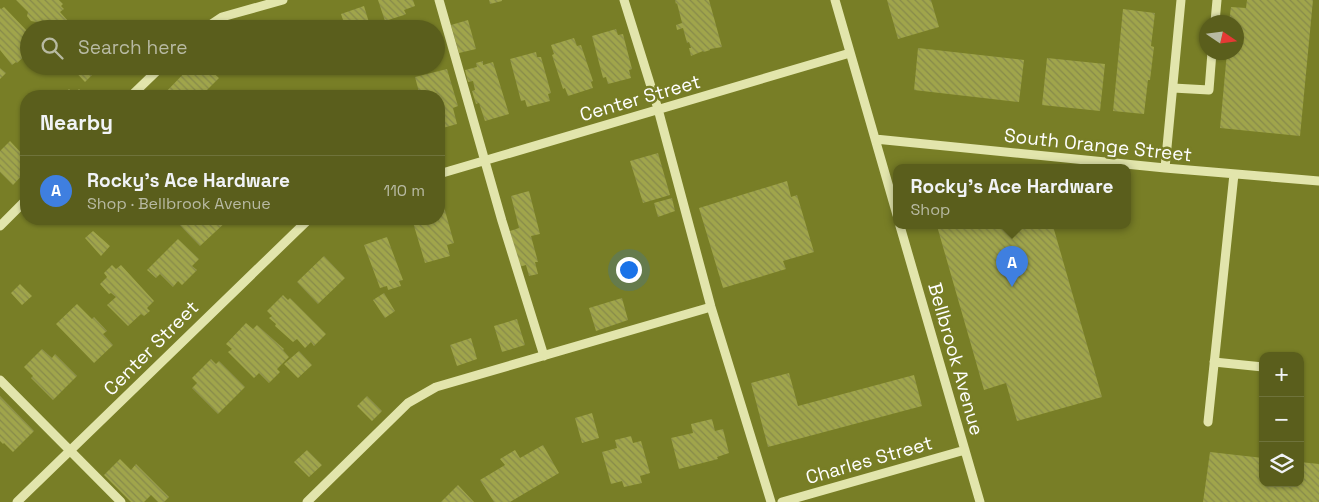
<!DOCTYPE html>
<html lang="en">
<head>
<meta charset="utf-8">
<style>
	:root { --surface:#5a5e1c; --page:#636729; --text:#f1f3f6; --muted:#b8baa3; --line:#6f733b; --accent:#d6ab8b }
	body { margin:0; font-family:"Space Grotesk",sans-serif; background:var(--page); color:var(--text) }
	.controls { position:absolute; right:15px; bottom:15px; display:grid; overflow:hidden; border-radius:10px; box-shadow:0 1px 4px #0004 }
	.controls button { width:45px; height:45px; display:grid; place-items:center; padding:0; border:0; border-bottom:1px solid var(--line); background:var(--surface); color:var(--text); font:25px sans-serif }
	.compass { position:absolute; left:1199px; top:15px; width:45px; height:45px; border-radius:50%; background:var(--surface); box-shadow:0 1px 4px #0004; rotate:103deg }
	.you { position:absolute; left:628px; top:269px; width:18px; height:18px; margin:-12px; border:4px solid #fff; border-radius:50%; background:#1a73e8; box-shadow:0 0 0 8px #1a73e833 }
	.badge { display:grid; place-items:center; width:32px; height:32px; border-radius:50%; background:var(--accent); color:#fff; font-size:16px; font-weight:700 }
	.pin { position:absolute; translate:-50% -41px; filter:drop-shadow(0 1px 2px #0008) }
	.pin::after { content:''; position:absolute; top:26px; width:18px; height:15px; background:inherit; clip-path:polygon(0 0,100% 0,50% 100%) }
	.popup { position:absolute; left:893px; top:164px; width:238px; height:65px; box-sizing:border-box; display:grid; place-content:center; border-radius:10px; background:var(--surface); filter:drop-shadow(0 1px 4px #0005); font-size:16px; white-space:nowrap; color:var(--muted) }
	.popup b { font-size:19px; color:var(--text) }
	.popup::after { content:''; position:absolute; left:50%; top:100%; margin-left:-10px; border:10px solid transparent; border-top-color:var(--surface) }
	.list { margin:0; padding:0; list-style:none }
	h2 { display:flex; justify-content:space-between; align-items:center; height:65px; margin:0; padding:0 20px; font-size:21px }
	h2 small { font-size:16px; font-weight:400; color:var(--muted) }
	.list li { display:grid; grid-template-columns:32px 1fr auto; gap:15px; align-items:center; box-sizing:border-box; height:70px; padding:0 20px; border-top:1px solid var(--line) }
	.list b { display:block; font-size:19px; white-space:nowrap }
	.list p { margin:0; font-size:16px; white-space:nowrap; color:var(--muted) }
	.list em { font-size:16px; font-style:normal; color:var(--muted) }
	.icon { flex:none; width:28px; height:28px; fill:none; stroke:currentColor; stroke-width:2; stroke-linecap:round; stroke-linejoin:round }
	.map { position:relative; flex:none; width:1319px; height:502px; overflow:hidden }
	.search { position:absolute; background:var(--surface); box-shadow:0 1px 4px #0004; left:20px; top:20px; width:425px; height:55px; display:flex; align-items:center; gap:12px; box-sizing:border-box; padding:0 18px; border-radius:28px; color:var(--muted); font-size:19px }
	.panel { position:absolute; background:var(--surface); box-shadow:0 1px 4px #0004; left:20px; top:90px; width:425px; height:135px; border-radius:20px }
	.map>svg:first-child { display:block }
	.building { fill:url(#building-back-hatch) }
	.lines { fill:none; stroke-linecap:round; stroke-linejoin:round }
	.minor { stroke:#e2e5ac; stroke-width:9 }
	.labels { text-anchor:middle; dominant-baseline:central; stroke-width:5; stroke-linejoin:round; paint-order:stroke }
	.street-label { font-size:19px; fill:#fff; stroke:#787e26 }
</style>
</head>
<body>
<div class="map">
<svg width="1319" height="502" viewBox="0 0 1319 502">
	<defs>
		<pattern id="building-back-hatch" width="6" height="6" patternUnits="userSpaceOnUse" patternTransform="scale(1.25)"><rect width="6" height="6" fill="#a0a54b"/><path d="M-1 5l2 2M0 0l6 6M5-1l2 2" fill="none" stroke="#878a4b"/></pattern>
	</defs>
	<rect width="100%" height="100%" fill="#787e26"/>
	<path class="building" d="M16 0H59L63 4 61 6 64 9 60 12 69 22 64 27 66 29 45 28 36 22 31 21 27 16 28 12Z
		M378 0H413L415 6 404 10 406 14 404 15 385 21Z
		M489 0H502V1L490 4Z
		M675 0H709L722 47 710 49V50L704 52 703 51 691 56 689 48H691L689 42 687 43 683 28 677 30 676 25 682 23 677 3 676 4Z
		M887 0H931L939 27 898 39Z
		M1247 0H1313L1300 136 1220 128 1227 52H1236V22H1229L1231 7 1246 8Z
		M364 6 371 29H346L341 14Z
		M4 7 29 33V38L26 41 29 44V52L17 63 16 62 12 65 0 50V8L1 9Z
		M1123 9 1155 13 1151 46 1154 47 1150 80H1148L1144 114 1113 111Z
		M468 20 476 49 459 53 451 25Z
		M616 29 618 35 623 34 632 69 629 70 631 78 608 84 606 77 603 78 592 36Z
		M574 38 577 46 581 45 593 81 591 82 593 88 568 96 565 88 563 89 552 55 554 54 551 45Z
		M918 48 1024 60 1019 102 914 90Z
		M536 52 537 57H541L551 93 548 94 550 101 527 107 525 100 521 101 510 59Z
		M1047 58 1105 64 1100 111 1042 105Z
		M483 61V65L493 62 509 114 485 121 479 103 476 104 472 91 475 90 473 81 468 82 465 70 477 67 476 63Z
		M70 66H101L85 82Z
		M191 66H206L219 78 201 96H162Z
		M0 68 6 73 0 79Z
		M447 69 458 106 453 108 457 124 439 129V96H420L415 77Z
		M69 89 74 94 79 89 86 96H61Z
		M10 141 26 158V171L13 185 0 172V151Z
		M658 153 670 195 643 203 630 161Z
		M787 181 791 197 797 195 814 252 783 261 786 269 723 288 699 208Z
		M529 191 540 234 531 236 538 262H535L538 274 529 276 526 265 519 267 510 231 519 228 511 196Z
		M672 198 675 211 658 217 654 203Z
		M444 207 454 243 447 245 450 256 425 263 412 219H439V208Z
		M176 219H229L200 246 175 220Z
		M937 226H1053L1102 397 1017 421 1006 383 984 390Z
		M93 231 110 246 101 256 85 238Z
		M387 237 403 280 399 281 401 286 388 290 387 286 380 288 364 245Z
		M178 239 199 259 192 266 197 270 182 285 178 281 173 287 160 274 156 278 147 270Z
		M324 256 345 278 318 304 297 282Z
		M112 265 116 269 121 265 154 301 147 308 150 311 144 316 141 314 128 326 107 305 116 297 111 293 109 294 100 284 107 277 104 273Z
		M20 284 32 296 22 305 11 293Z
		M384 293 395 311 385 318 373 300Z
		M283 295 288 300 290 298 326 334 314 346 311 342 305 348 297 339 293 342 275 326 276 324 269 318 272 316 267 311Z
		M622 298 628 320 596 331 589 308Z
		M77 304 92 319 94 317 107 331 103 334 113 345 94 363 56 324Z
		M517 319 525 345 502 352 494 326Z
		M246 323 253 329 257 325 284 349 283 350 289 357 277 369 280 372 269 383 259 373 254 378 228 352 232 349 226 344Z
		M471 338 477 359 457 366 450 345Z
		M42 349 52 358 55 354 77 376 53 400 31 378 33 376 24 367Z
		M299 351 312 365 298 378 284 364Z
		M211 359 216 364 219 361 245 387 218 414 192 388 197 383 192 378Z
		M789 373 798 406 914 375 922 406 768 447 751 383Z
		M0 396 34 431 13 452 4 443 3 444 0 441Z
		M367 396 382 411 372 421 357 406Z
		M592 413 599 438 582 443 575 418Z
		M712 419 715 431 723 429 729 453 717 457 718 459 679 469 671 438 693 433 691 424Z
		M631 436 633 443 641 441 650 473 640 476 642 483 624 487 622 481 611 484 602 452 617 448 615 440Z
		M543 445 559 473 510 502H494L480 480 505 465 500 459 515 450 520 458Z
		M307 450 322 465 309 477 294 462Z
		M1210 452 1263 458V483H1300V462L1319 464V502H1203Z
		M120 459 131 470 136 464 169 497 164 502H158L151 495 144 502H131L104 475Z
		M458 485 474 502H441Z"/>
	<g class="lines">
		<path class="minor" d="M439 0 502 221 544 356
			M624 0 658 109 711 307 771 502
			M835 0 897 215
			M1215 22 1217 0
			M204 29 222 17 283 0
			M1173 88 1209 90 1212 52
			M131 96 162 66
			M875 139 1165 168 1319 181
			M1165 168 1181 0
			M439 174 850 53
			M0 226 26 200
			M900 226 980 502
			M1214 362 1263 367
			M0 380 121 502
			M1208 422 1234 174
			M17 502 309 219
			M307 502 408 403 436 387 711 307
			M782 502 965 450"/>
	</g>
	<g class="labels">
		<g class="street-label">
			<text transform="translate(640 98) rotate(-16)">Center Street</text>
			<text transform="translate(1098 145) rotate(6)">South Orange Street</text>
			<text transform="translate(151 348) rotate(-45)">Center Street</text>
			<text transform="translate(956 359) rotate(74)">Bellbrook Avenue</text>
			<text transform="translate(869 460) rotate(-16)">Charles Street</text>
		</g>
	</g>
</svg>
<div class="controls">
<button>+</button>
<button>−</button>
<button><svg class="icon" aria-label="layers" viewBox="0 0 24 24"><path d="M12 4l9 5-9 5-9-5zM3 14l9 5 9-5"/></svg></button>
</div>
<svg class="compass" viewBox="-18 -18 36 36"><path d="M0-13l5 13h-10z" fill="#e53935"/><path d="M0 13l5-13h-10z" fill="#b8baa3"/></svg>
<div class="you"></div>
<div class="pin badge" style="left:1012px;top:287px;background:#3f7fe0">A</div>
<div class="popup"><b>Rocky's Ace Hardware</b>Shop</div>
<div class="search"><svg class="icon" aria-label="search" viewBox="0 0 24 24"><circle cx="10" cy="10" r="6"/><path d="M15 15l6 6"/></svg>Search here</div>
<section class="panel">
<h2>Nearby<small></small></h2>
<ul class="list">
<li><span class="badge" style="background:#3f7fe0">A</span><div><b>Rocky's Ace Hardware</b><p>Shop · Bellbrook Avenue</p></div><em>110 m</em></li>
</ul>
</section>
</div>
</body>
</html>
